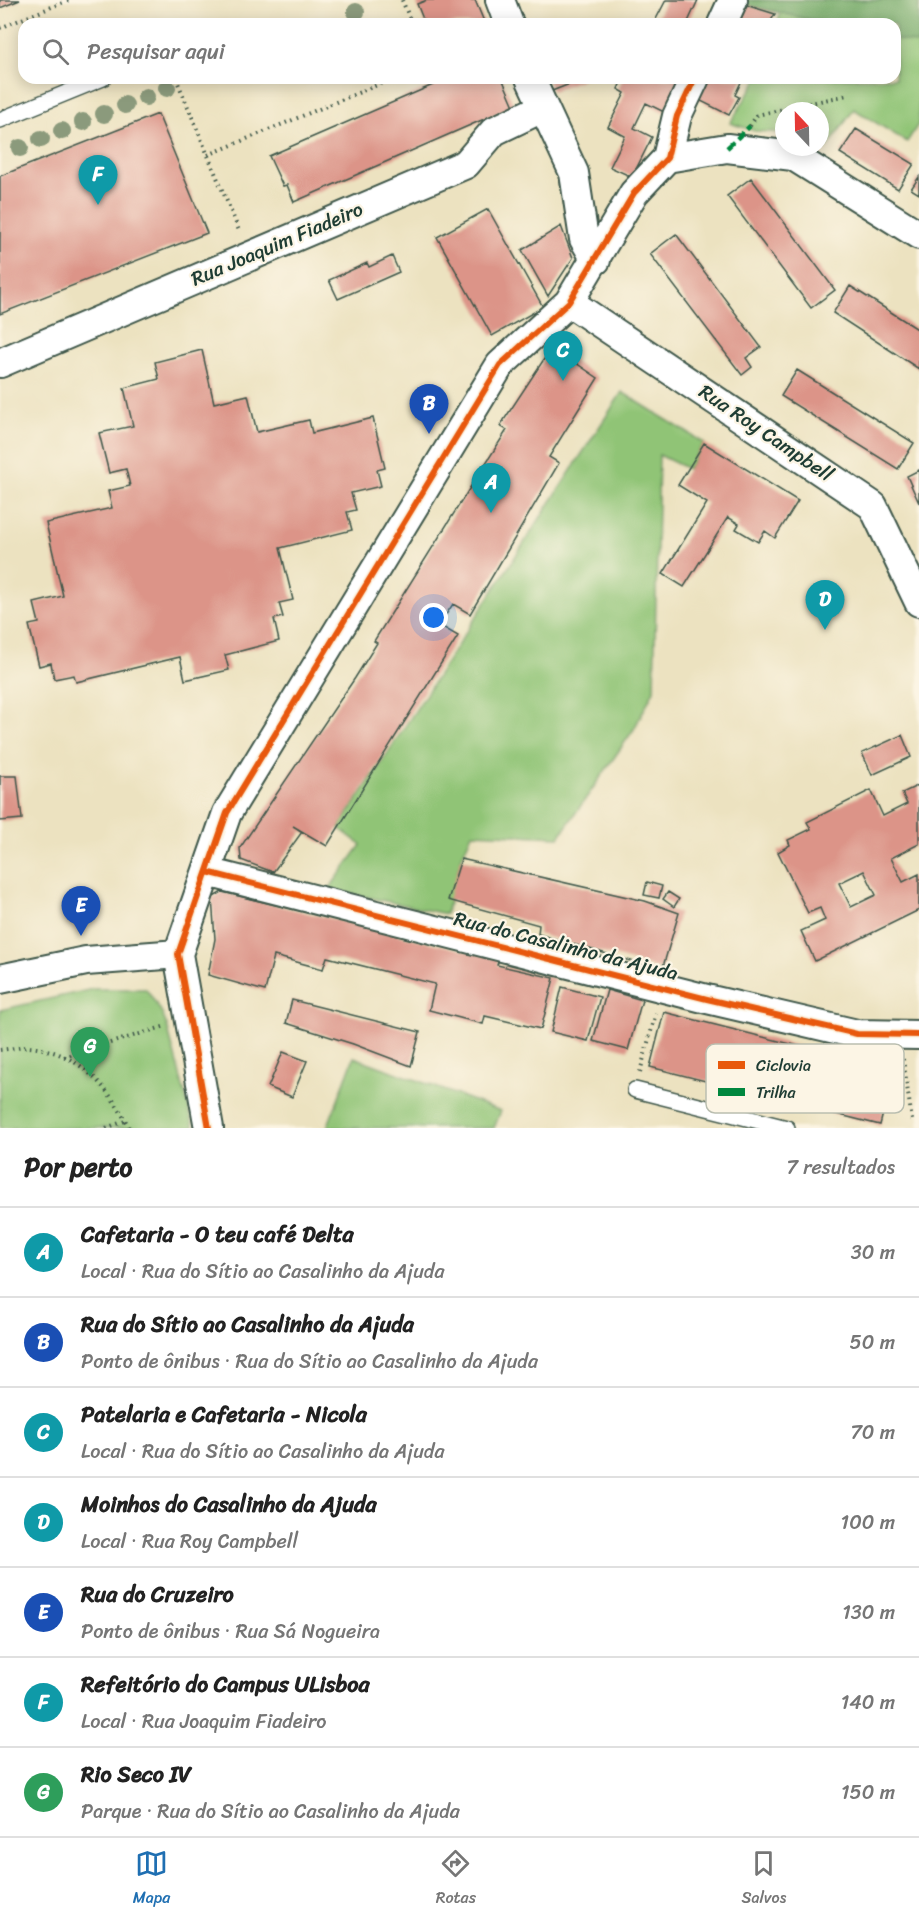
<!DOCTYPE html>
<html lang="pt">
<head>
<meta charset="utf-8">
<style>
	:root { --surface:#fff; --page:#f6f6f6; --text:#222; --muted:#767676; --line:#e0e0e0; --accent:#1f6fb2 }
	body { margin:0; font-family:Sriracha,sans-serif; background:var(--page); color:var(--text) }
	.compass { position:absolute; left:775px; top:102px; width:54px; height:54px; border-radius:50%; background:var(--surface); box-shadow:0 3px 15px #0003; rotate:338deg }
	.you { position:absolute; left:434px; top:618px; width:21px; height:21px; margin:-15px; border:4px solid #fff; border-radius:50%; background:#1a73e8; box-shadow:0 0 0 9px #1a73e833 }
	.badge { display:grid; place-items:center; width:39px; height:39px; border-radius:50%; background:var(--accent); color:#fff; font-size:20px; font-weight:700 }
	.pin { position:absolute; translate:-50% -50px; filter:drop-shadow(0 2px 3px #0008) }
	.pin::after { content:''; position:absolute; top:32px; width:21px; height:18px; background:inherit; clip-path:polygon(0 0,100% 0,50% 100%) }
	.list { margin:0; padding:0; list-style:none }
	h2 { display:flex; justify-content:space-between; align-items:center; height:78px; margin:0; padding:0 24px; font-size:26px }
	h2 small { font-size:20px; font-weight:400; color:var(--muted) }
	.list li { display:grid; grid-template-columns:39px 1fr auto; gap:18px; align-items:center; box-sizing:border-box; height:90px; padding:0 24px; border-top:2px solid var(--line) }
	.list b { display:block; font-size:22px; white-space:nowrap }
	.list p { margin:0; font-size:20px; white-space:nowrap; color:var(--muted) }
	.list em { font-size:20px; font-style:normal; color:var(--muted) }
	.icon { flex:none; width:33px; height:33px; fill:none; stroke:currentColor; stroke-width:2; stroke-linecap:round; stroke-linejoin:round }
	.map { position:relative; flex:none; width:919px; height:1128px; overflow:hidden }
	.search { position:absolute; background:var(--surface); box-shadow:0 3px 15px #0003; left:18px; right:18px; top:18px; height:66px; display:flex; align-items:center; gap:15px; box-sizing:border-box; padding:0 21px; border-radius:18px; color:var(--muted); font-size:22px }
	.sheet { height:708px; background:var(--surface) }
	nav { display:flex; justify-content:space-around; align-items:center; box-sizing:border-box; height:84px; border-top:2px solid var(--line); background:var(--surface); font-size:16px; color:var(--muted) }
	nav a { display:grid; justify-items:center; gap:3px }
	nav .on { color:var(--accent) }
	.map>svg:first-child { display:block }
	.green { fill:#90c476; stroke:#588055; stroke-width:1.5 }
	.forest { fill:#74aa67; stroke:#4a744e; stroke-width:1.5 }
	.building { fill:#dc9488; fill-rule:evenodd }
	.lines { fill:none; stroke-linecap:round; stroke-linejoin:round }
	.lane-casing { stroke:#3e5649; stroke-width:18 }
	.street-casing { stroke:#3e5649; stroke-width:32 }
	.path { stroke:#3e5649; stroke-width:4; stroke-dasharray:1.5 4.5; stroke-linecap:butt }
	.lane { stroke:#fff; stroke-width:15 }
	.street { stroke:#fff; stroke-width:28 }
	.quiet { stroke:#00873e; stroke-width:4.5; stroke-dasharray:9 4.5; stroke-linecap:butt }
	.cycleway-casing { stroke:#fcf5e5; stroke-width:10 }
	.cycleway { stroke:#e8590c; stroke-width:6 }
	.tree { fill:#8b9a7c }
	.labels { text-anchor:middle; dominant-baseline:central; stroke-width:4.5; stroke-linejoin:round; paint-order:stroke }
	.street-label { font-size:20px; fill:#1f3d34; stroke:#fcf5e5 }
	.key { fill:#fcf5e5; stroke:#babeb0; stroke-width:1.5 }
	.key-label { font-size:16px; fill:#1f3d34 }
</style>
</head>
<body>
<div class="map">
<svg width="919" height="1128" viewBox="0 0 919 1128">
	<rect width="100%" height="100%" fill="#fcf5e5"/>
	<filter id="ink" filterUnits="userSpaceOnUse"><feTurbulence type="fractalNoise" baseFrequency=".0167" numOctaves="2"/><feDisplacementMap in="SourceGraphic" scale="12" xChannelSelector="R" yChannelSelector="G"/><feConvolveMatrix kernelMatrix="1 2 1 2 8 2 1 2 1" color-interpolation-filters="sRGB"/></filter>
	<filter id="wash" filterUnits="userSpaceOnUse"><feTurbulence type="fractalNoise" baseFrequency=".008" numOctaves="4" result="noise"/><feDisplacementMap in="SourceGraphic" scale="24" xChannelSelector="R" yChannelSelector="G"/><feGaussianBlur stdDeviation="1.35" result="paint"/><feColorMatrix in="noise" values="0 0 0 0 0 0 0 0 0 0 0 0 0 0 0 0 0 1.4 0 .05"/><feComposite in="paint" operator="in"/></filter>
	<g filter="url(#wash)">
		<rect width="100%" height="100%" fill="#ece2c0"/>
		<path class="green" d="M724 0H919V123L907 142 854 109 826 150 820 147V111H784V133L755 131 730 123 758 78H895V24H778L780 13Z
			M622 392 704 443 688 469 659 455 654 690 634 729 559 837 472 833 461 859 446 914 329 889 361 845 339 828Z
			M93 989H146L161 1011 167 1026 194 1128H0V1010Z
			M354 1057 501 1111 494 1128H327Z"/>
		<path class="forest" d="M724 0H919V44L895 39V24H830Z"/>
		<g id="blocks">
			<path class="building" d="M0 0H20L0 8Z
				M427 0H475L485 24H425L417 4Z
				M666 0H698L687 24 654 23Z
				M746 5 775 14 769 24H736Z
				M449 78H502L514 106 294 202 287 185 283 186 269 156Z
				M547 78H585L552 91Z
				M623 78H681L664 112 646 103 634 128 652 137 632 177 610 167 625 136 608 127 625 93 618 89Z
				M709 78H743L735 95 739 97 729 115 697 99Z
				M158 114 207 233 0 314V176Z
				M856 129 914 164 898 189 840 153Z
				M919 177V194L911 189Z
				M751 178 835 290 811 308 727 196Z
				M488 209 543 307 492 336 437 237Z
				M561 226 573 258 548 296 522 250Z
				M676 234 761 347 746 358 752 367 742 375 650 254Z
				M392 256 399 272 338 299 329 280 367 263 369 267Z
				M850 286 919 330V369L833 313Z
				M552 347 598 378 549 457 559 463 470 614 453 604 439 625 458 636 327 846 293 826 302 832 273 872 241 860 240 848 355 678 377 643 374 641 476 478 505 495 477 477 507 430 500 426Z
				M202 350 214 403 248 395 257 432 309 420 312 433 373 418 385 468 377 470 381 486 351 493 356 510 347 512 352 530 280 548 293 600 279 603 283 617 274 619 279 641 225 655 229 670 185 680 180 657 76 682 74 675 54 679 51 663 39 666 29 625 39 623 34 603 63 596 46 523 112 508 108 491 130 486 126 469 109 473 99 433 133 426 124 388 159 379 155 362Z
				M797 370 914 443 898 469 781 396Z
				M704 443 798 501 775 538 765 531 758 542 736 529 739 524 728 517 684 587 663 574 707 503 678 485Z
				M919 470V503L907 476Z
				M902 735 911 757 872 775 862 753Z
				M0 776H17L22 819 0 821Z
				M919 785V844L891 858 903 882 919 874V910L815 961 801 931 825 920 820 908 808 913 778 852 790 845 788 840 811 829 807 822 871 790 883 816 907 804 902 793ZM864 871 876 895 851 907 839 883Z
				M461 859 645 901 679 913 662 970 538 934 539 925 448 900Z
				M647 882 662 886 659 898 644 895Z
				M222 892 499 959 497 965 554 978 541 1029 485 1016 483 1024 429 1010 435 984 327 957 323 969 274 956 265 991 208 975 215 939 212 898Z
				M668 892 679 899 674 907 663 899Z
				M562 987 600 997 588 1041 551 1032Z
				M607 990 642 1000 628 1050 593 1041Z
				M292 1000 420 1032 411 1066 353 1044 286 1023Z
				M664 1012 894 1070 880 1125 650 1067Z
				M283 1052 307 1061 292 1097 268 1087Z"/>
		</g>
	</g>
	<g filter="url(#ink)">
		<use href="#blocks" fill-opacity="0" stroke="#3e5649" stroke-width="1.5"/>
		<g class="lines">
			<defs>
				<path id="lane" d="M0 120 103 78
					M635 1090 787 1128"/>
				<path id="street" d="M500 0 509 24
					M722 24 733 0
					M530 78 574 173 584 239 596 260
					M667 158 727 148 793 156 919 235
					M569 302 873 506 919 602
					M0 363 466 164 494 131 542 108
					M207 872 707 999 857 1034 919 1035
					M0 979 86 961 178 954
					M209 1128 178 954 227 813 500 365 569 302 634 193 667 158 677 116 695 78"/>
			</defs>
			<use href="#lane" class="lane-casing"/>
			<use href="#street" class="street-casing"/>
			<path class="path" d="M402 0 412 24
				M0 28 69 0
				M176 78 240 233
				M750 126 757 115 847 95
				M208 155 394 78
				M0 1050C9 1049 19 1047 28 1047 76 1050 110 1087 129 1128
				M64 1057 166 1026
				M903 1059 912 1120
				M640 1072 656 1013
				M106 1128 125 1121"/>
			<use href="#lane" class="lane"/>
			<use href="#street" class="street"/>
			<path class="quiet" d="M727 148 750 126"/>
			<defs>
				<path id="cycleway" d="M207 872 707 999 857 1034 919 1035
					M209 1128 178 954 227 813 500 365 569 302 634 193 667 158 677 116 695 78"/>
			</defs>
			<use href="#cycleway" class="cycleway-casing"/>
			<use href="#cycleway" class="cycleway"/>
		</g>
		<g class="tree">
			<circle cx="356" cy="12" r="9"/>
			<circle cx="167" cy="88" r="9"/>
			<circle cx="146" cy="97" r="9"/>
			<circle cx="125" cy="105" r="9"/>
			<circle cx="104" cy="114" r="9"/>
			<circle cx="83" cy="122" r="9"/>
			<circle cx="62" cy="131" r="9"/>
			<circle cx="41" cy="139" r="9"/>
			<circle cx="20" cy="148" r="9"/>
		</g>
	</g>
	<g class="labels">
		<g class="street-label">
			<text transform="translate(277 244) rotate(-23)">Rua Joaquim Fiadeiro</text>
			<text transform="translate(766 433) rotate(34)">Rua Roy Campbell</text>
			<text transform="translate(566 946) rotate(14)">Rua do Casalinho da Ajuda</text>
		</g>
	</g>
	<rect x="706" y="1044" width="198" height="69" rx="9" class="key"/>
	<rect x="718" y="1061" width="27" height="8" fill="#e8590c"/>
	<rect x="718" y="1088" width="27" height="8" fill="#00873e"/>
	<g class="key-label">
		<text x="756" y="1071">Ciclovia</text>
		<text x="756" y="1098">Trilha</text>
	</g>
</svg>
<svg class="compass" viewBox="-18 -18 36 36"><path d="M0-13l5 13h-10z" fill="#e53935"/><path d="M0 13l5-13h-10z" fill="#767676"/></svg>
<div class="you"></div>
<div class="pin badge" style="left:491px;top:513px;background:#0f9aa8">A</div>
<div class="pin badge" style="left:429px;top:434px;background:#1a4fb4">B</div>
<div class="pin badge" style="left:563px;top:381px;background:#0f9aa8">C</div>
<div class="pin badge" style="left:825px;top:630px;background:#0f9aa8">D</div>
<div class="pin badge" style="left:81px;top:936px;background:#1a4fb4">E</div>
<div class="pin badge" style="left:98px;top:205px;background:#0f9aa8">F</div>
<div class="pin badge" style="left:90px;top:1077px;background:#2e9e5b">G</div>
<div class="search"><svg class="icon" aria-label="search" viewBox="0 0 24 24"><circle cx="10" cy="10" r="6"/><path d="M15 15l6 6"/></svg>Pesquisar aqui</div>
</div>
<section class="sheet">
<h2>Por perto<small>7 resultados</small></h2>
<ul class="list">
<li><span class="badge" style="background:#0f9aa8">A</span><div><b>Cafetaria - O teu café Delta</b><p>Local · Rua do Sítio ao Casalinho da Ajuda</p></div><em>30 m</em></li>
<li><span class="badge" style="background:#1a4fb4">B</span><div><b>Rua do Sítio ao Casalinho da Ajuda</b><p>Ponto de ônibus · Rua do Sítio ao Casalinho da Ajuda</p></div><em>50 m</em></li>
<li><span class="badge" style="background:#0f9aa8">C</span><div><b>Patelaria e Cafetaria - Nicola</b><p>Local · Rua do Sítio ao Casalinho da Ajuda</p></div><em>70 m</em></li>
<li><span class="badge" style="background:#0f9aa8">D</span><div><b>Moinhos do Casalinho da Ajuda</b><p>Local · Rua Roy Campbell</p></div><em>100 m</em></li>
<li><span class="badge" style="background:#1a4fb4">E</span><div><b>Rua do Cruzeiro</b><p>Ponto de ônibus · Rua Sá Nogueira</p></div><em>130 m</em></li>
<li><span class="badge" style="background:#0f9aa8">F</span><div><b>Refeitório do Campus ULisboa</b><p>Local · Rua Joaquim Fiadeiro</p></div><em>140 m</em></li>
<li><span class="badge" style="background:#2e9e5b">G</span><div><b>Rio Seco IV</b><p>Parque · Rua do Sítio ao Casalinho da Ajuda</p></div><em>150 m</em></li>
</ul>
</section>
<nav>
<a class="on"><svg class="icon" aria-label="map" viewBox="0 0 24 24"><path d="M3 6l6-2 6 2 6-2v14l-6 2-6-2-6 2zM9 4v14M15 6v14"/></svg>Mapa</a>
<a><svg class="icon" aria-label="directions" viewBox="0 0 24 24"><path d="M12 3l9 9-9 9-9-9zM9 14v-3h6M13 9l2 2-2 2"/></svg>Rotas</a>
<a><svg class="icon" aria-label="saved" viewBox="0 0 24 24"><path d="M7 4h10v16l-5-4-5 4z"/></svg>Salvos</a>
</nav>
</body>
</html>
